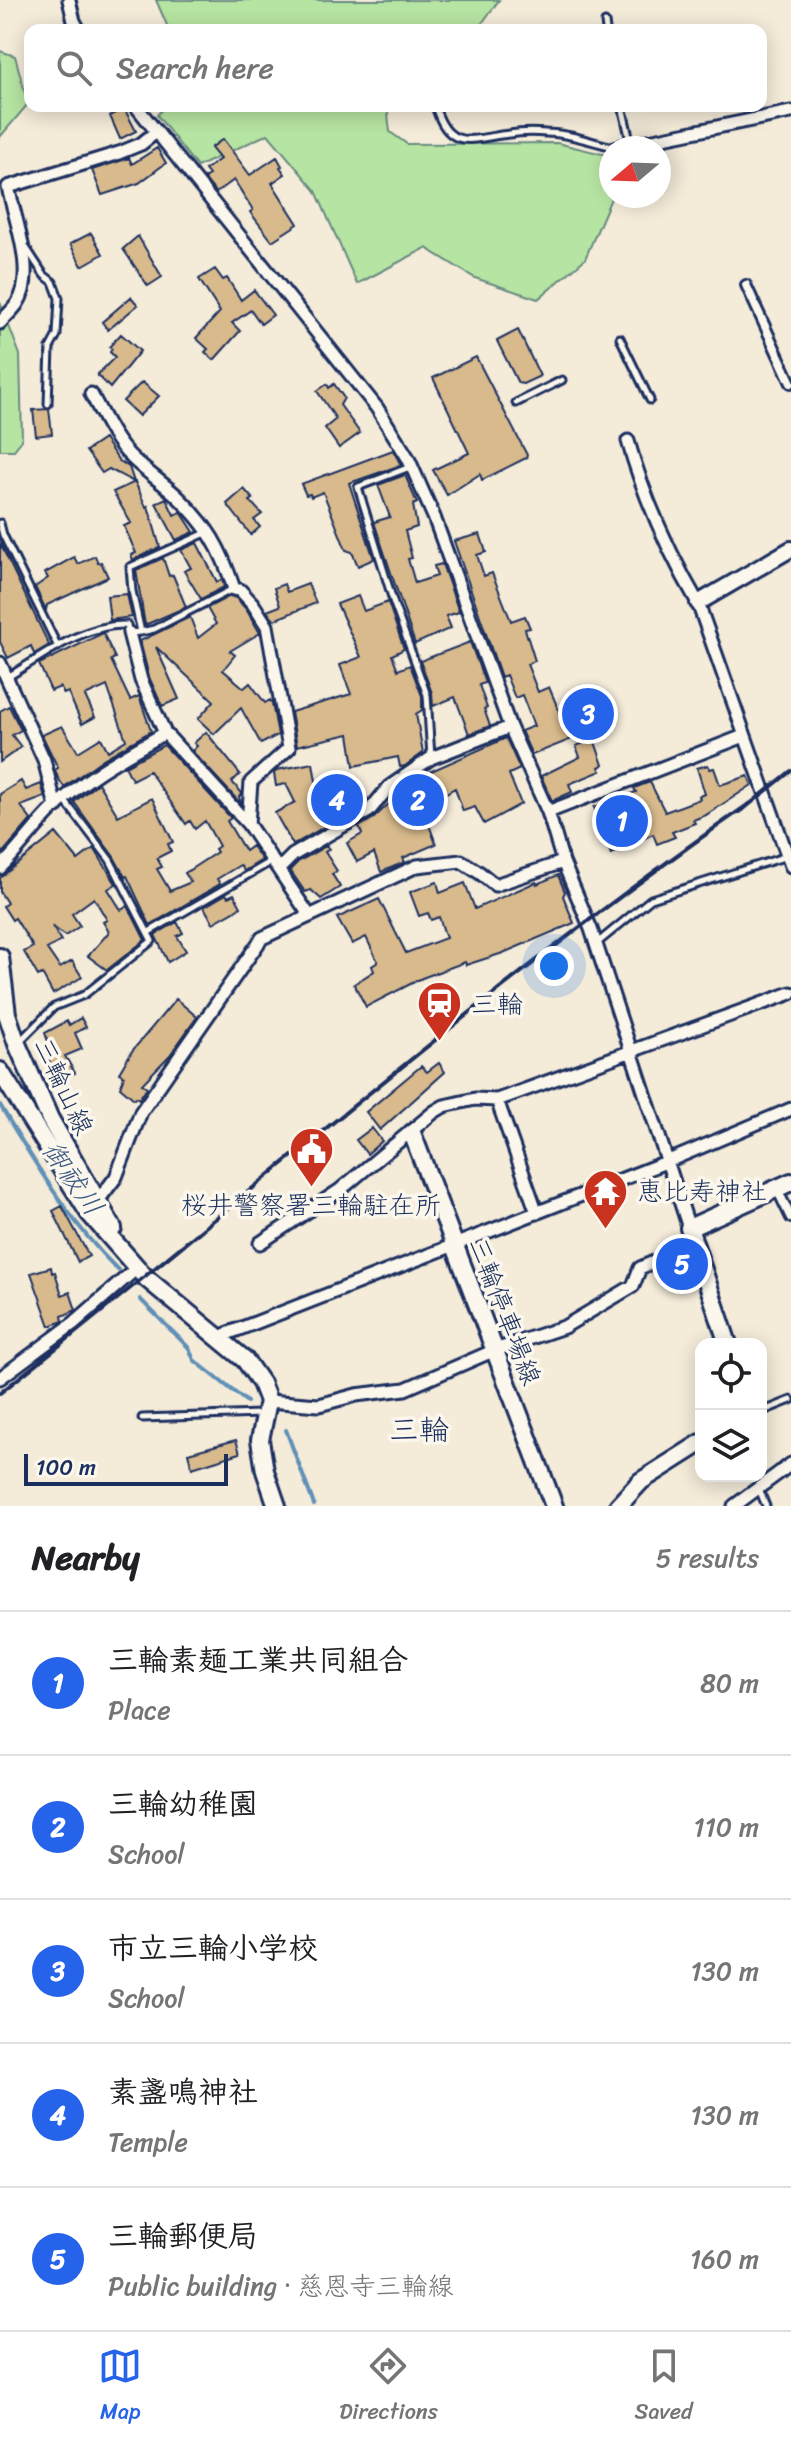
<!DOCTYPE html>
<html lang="en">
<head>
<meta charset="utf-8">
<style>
	:root { --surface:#fff; --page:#f6f6f6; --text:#202124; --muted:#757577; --line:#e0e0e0; --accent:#2563eb }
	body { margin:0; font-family:Sriracha,"Klee One",sans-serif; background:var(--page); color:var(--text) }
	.controls { position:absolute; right:24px; bottom:24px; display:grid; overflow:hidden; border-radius:16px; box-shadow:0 4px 20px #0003 }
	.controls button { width:72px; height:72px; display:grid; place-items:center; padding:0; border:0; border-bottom:2px solid var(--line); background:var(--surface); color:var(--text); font:40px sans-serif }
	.compass { position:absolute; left:599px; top:136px; width:72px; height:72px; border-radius:50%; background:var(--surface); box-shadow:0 4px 20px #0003; rotate:251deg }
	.scale { position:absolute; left:24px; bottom:20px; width:204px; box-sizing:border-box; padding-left:8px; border:4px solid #1b2f5e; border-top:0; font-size:22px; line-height:28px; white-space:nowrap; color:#1b2f5e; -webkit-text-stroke:6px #fbf7ec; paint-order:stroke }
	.you { position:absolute; left:554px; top:966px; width:28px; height:28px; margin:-20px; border:6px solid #fff; border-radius:50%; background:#1a73e8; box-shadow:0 0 0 12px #1a73e833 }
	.badge { display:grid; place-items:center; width:52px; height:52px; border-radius:50%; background:var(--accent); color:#fff; font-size:26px; font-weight:700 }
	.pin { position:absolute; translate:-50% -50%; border:4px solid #fff; box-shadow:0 2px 8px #0006 }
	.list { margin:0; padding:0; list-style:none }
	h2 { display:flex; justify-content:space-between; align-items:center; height:104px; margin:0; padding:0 32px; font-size:34px }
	h2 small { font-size:26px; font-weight:400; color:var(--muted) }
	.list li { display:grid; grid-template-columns:52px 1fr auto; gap:24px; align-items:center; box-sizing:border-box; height:144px; padding:0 32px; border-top:2px solid var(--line) }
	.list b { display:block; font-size:30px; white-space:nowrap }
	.list p { margin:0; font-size:26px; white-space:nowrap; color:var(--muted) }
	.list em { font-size:26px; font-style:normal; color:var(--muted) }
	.icon { flex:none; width:44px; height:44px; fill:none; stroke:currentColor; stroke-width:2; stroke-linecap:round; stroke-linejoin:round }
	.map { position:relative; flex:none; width:791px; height:1506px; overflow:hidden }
	.search { position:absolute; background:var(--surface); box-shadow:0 4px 20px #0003; left:24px; right:24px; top:24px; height:88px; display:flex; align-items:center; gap:20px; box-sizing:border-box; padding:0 28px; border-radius:16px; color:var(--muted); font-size:30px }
	.sheet { height:824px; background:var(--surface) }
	nav { display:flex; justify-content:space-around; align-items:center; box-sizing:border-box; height:112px; border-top:2px solid var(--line); background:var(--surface); font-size:22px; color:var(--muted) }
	nav a { display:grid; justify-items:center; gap:4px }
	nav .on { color:var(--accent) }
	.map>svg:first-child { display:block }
	.green { fill:#b6e4a2; stroke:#688a80; stroke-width:2 }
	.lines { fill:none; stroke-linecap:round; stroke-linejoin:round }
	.stream { stroke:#6190b6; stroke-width:4 }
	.building { fill:#d8ba8c; stroke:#1b2f5e; stroke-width:2 }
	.service-casing { stroke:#1b2f5e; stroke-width:11 }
	.pedestrian-casing { stroke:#1b2f5e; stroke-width:14 }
	.minor-casing { stroke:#1b2f5e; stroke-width:17 }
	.tertiary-casing { stroke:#1b2f5e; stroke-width:20 }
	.secondary-casing { stroke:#1b2f5e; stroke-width:22 }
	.service { stroke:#fbf7ec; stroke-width:5 }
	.pedestrian { stroke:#fbf7ec; stroke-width:8 }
	.minor { stroke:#fbf7ec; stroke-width:11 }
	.tertiary { stroke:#fbf7ec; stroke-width:14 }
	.secondary { stroke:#fbf7ec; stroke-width:16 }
	.rail { stroke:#1b2f5e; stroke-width:4 }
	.labels { text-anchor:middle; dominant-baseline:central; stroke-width:7; stroke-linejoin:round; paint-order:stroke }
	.poi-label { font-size:26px; fill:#1b2f5e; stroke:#fbf7ec; text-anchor:start }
	.street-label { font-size:26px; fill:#1b2f5e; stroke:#fbf7ec }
	.water-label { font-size:28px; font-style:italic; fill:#385782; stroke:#fbf7ec }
	.quarter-label { font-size:30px; fill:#1b2f5e; stroke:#fbf7ec }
</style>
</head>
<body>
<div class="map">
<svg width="791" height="1506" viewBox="0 0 791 1506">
	<rect width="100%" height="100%" fill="#f4ebd9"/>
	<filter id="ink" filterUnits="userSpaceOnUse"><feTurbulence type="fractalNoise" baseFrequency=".0125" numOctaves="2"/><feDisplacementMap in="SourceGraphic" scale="16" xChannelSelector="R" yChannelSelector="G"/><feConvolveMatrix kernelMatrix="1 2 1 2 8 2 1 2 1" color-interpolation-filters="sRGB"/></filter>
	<g filter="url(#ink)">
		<path class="green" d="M156 0H499L477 30H169Z
			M0 51 15 56 28 104 0 137Z
			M165 106H387L390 132 407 144 557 143 611 156 612 196 585 259 538 299 475 278 426 248 357 284 316 191 268 134 197 167 157 115Z
			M0 302 20 355 22 440 14 450H0Z"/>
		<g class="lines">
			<path class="stream" d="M0 1105C35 1163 69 1222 118 1270
				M140 1299 189 1348 194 1360 247 1402
				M286 1430 314 1505"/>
		</g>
		<path class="building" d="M124 108 136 131 120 139 110 116Z
			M223 139 250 175 277 157 282 166 280 167 285 174 272 183 298 224 272 241 250 212 253 210 234 180 216 193 204 178 209 175 205 170 220 159 211 148Z
			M157 148 166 163 139 183 102 195 92 170 129 158 132 164Z
			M91 233 103 254 82 266 70 244Z
			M138 236 162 277 148 286 123 249Z
			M215 269 223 280 227 278 241 300 254 290 273 315 261 324 251 310 232 323 240 331 214 360 205 352 208 349 196 338 220 312 199 279Z
			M131 297 138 305 108 330 102 322Z
			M518 330 540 376 523 384 518 383 497 341Z
			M121 334 140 351 110 388 97 375 115 357 110 352 112 349 109 347Z
			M476 357 527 455 526 458 482 480 480 474 447 495 433 470 469 453 433 378Z
			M142 382 159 396 139 416 123 401Z
			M327 384 329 388 334 384 344 398 340 405 360 433 339 448 325 428 336 419 317 391Z
			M49 409 52 434 36 436 33 410Z
			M104 439 119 461 129 467 134 482 109 469 102 473 86 451Z
			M393 450 401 465 349 483 374 559 358 566 352 552 346 550 323 492 311 497 310 494 306 495 301 484Z
			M405 475 417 503 413 505 417 527 405 531 412 558 408 559 415 583 437 576 434 566 442 564 459 612 446 616 451 628 415 644 374 522 390 517 378 485Z
			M135 482 146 507 148 506 160 547 133 560 131 555 136 553 124 526 131 523 113 492Z
			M244 489 253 499 250 501 262 514 254 520 260 527 251 535 227 504Z
			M166 498 174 515 181 512 194 532 176 540 156 503Z
			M480 534 486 552 477 555 484 576 492 573 511 621 525 616 530 628 525 629 535 661 527 664 538 692 549 687 560 713 572 709 582 735 532 755 521 731 534 726 522 695 515 698 506 675 501 677 454 541Z
			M0 543 49 645 34 654 31 646 8 658 0 642Z
			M197 543 217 582 222 579 224 587 201 599 184 571 191 568 181 550Z
			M95 556 98 563 101 562 108 577 47 605 46 610 35 587 48 578 45 573 74 557 78 564Z
			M163 558 169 576 173 575 186 607 145 625 136 570Z
			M284 584 287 592 308 584 316 603 274 620 267 611 280 606 274 588Z
			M127 594 132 617 110 620 107 596Z
			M230 596 236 598 246 609 260 633 230 651 235 655 223 670 244 688 250 683 265 703 270 700 272 703 278 735 261 744 241 708 214 734 198 719 214 701 156 647 179 699 162 706 149 677 140 641 190 617 198 638 216 624 207 608Z
			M358 596 364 611 388 602 404 649 392 655 398 670 410 665 422 696V710L416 714 423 753 405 766 400 767 398 757 354 766 349 734 297 746 291 712 351 694 340 665 361 657 337 604Z
			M103 633 115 658 111 660 130 700 139 696 151 731 103 759 64 787 58 778 55 770 58 768 42 735 62 726 78 752 101 738 108 751 126 740 107 686 85 696 95 717 82 724 68 692 64 694 60 687 51 691 39 664Z
			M470 642 485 683 479 685 487 708 484 709 490 726 469 734 455 697 433 706 432 693 420 661Z
			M9 706 21 730 12 735 21 747 0 762V711Z
			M206 732 240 774 232 782 242 793 239 797 241 804 192 751 197 746 194 743Z
			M506 738 520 769 509 774 521 804 484 824 475 807 463 811 455 788 434 800 420 776Z
			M594 739 603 765 599 767 601 771 569 784 572 792 552 801 541 776 580 757 576 746Z
			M164 745 231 818 227 821 245 851 252 846 262 860 244 871 240 865 217 879 220 884 150 925 127 876 125 877 114 857 74 802 98 783 118 816 152 798 173 842 168 844 171 851 157 858 162 867 157 869 170 891 191 882 185 873 217 852 215 849 219 846 205 821 195 829 190 821 186 824 149 771 132 780 125 766Z
			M313 763 317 787 329 779 345 805 365 794 368 800 363 804 293 845 275 813 295 802 286 784 276 786 274 773 277 770Z
			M708 765 710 769 714 768 720 785 748 776 752 785 706 815 693 820 695 823 672 832 675 837 657 844 653 834 611 854 594 807 636 792 634 788 650 782 665 812 700 799 699 796 705 794 697 768Z
			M21 781 26 790 41 784 45 797 21 806 31 820 0 856V794Z
			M394 799 404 819 424 811 436 844 403 858 405 862 381 872 374 853 357 862 347 843 362 834 359 827 374 818Z
			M56 833 78 860 94 848 116 884 108 889 121 910 128 906 145 940 107 970 100 965 88 956 109 932 103 922 107 920 94 898 72 914 80 926 65 936 52 926 61 941 47 949 60 968 72 961 82 977 53 994 42 974 38 976 24 952 33 947 15 918 12 920 3 906 7 903 0 892V878Z
			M326 846 329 849 325 852 337 871 332 874 340 887 321 899 311 890 305 892 290 870 298 862Z
			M558 875 565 892 563 896 574 923 503 953 466 965 465 962 422 978 366 1007 354 984 374 971 372 966 378 962 366 937 352 944 337 918 379 899 406 953 446 938 439 917 431 920 428 913 419 916 410 892 437 882 440 893 465 883 475 909 536 882 537 884Z
			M226 894 228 897 234 894 241 907 213 923 204 907Z
			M177 922 183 933 177 936 186 951 168 962 155 935Z
			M176 999 197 1017 170 1055 142 1084 147 1087 139 1099 136 1097 134 1099 120 1087 124 1076 119 1073 132 1051Z
			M81 1018 86 1027 75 1033 82 1049 65 1056 75 1073 61 1081 45 1054 51 1050 45 1033 67 1021 69 1025Z
			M439 1063 445 1072 380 1130 366 1112 421 1066 427 1072Z
			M372 1128 382 1141 367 1154 356 1140Z
			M62 1206 89 1256 78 1262 53 1211Z
			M51 1267 52 1273 55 1272 62 1295 70 1292 76 1310 62 1316 63 1321 50 1326 31 1273Z
			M236 1440 240 1453 192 1468 188 1453Z"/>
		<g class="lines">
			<defs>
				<path id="service" d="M605 22 606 30
					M435 106C449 153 472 138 509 134 521 132 534 132 546 133 568 133 592 142 613 147
					M622 106 631 145
					M27 249 44 275 53 282 59 298 57 335 50 348 48 404
					M620 338 650 400
					M516 403 562 380
					M410 467 358 487 394 604 427 695 431 757
					M0 523 3 535 58 647
					M141 632 154 629 233 589
					M8 677C43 656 85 623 127 625L129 633 141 632 132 591 130 567 206 533
					M149 932 272 861
					M596 944 651 899 787 856
					M20 1041 54 1007 84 995 152 941 110 860 65 801
					M761 1412 791 1400
					M142 1418 261 1414
					M759 1489 766 1506"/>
				<path id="pedestrian" d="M746 285 791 383
					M777 1189 791 1218"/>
				<path id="minor" d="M69 0 74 21 79 30
					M136 106 377 408 408 458 434 517 510 727 548 812 563 862 591 929 689 1228
					M614 148 791 112
					M0 323C5 317 12 311 17 304 37 275 15 220 8 187L119 153 141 144 156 132
					M91 394C103 415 113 439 130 456 145 471 162 482 177 496 208 526 221 548 234 589L240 590 253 604 267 626 289 748 251 782 248 824
					M628 441C644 497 669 553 698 603L791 866
					M129 633 141 680 165 733 248 824 309 915
					M0 663 44 760 56 807
					M548 812 744 736
					M0 868C20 849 35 826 55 807 87 776 127 755 165 733
					M280 868 293 855 369 811 389 787 431 758 510 727
					M497 1100 537 1213
					M94 1206 116 1177 141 1112 262 938 417 866 461 861 480 873 495 885 563 862
					M260 1243 340 1190 434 1112 444 1106 475 1099 497 1100 791 993
					M219 1337 666 1162 791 1109
					M0 1378 74 1323 138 1267
					M268 1401 319 1405 356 1395 405 1389 495 1350 564 1327 633 1286 640 1268 663 1258 692 1238
					M734 1506 791 1464"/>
				<path id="tertiary" d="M698 603 791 549"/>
				<path id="secondary" d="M0 957 7 1014 17 1044 50 1119 113 1228
					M0 1071 89 1213 146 1278 245 1360 261 1383 268 1401 260 1440 265 1471 277 1506
					M412 1133 554 1506
					M728 1344 689 1228 791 1182
					M618 1506 641 1481 701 1443"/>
			</defs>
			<use href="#service" class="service-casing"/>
			<use href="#pedestrian" class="pedestrian-casing"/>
			<use href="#minor" class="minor-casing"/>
			<use href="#tertiary" class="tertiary-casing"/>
			<use href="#secondary" class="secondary-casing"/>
			<use href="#service" class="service"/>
			<use href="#pedestrian" class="pedestrian"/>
			<use href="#minor" class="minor"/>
			<use href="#tertiary" class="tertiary"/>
			<use href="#secondary" class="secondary"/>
			<path class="rail" d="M740 812 791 771
				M0 1393C249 1196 488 985 749 804"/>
		</g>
	</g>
	<defs>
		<symbol id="station-pin" viewBox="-11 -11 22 30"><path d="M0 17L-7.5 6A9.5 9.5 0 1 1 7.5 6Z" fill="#c8321e" stroke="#fbf7ec"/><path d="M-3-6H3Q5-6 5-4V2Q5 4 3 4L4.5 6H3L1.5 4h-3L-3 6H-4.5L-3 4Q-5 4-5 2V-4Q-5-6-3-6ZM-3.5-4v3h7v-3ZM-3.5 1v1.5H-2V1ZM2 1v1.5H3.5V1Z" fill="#fff"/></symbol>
		<symbol id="civic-pin" viewBox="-11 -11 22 30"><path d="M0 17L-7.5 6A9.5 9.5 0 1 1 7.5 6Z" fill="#c8321e" stroke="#fbf7ec"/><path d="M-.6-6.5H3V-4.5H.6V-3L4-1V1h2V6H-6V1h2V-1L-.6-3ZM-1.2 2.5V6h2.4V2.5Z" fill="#fff"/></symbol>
		<symbol id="temple-pin" viewBox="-11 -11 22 30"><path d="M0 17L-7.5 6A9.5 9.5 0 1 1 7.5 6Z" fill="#c8321e" stroke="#fbf7ec"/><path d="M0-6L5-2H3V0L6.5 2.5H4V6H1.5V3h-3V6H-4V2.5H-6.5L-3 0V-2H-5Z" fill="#fff"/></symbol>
	</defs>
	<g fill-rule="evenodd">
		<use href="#station-pin" x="414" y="978" width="51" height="69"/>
		<use href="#civic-pin" x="286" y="1124" width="51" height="69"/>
		<use href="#temple-pin" x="580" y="1166" width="51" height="69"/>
	</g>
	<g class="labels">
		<g class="poi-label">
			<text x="471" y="1004">三輪</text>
			<text x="637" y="1191">恵比寿神社</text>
			<text x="311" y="1205" text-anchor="middle">桜井警察署三輪駐在所</text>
		</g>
		<g class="street-label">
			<text transform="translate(64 1086) rotate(65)">三輪山線</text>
			<text transform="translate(505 1311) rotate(69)">三輪停車場線</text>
		</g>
		<g class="water-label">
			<text transform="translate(73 1178) rotate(55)">御祓川</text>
		</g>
		<g class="quarter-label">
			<text x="419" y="1430">三輪</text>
		</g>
	</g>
</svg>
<div class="controls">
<button><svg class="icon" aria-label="locate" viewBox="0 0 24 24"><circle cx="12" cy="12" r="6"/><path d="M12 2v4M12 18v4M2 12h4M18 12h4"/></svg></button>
<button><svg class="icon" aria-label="layers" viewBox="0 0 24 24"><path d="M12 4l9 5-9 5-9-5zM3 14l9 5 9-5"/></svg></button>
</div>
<svg class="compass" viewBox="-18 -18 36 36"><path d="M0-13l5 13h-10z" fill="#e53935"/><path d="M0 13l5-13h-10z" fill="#757577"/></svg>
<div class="scale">100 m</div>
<div class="you"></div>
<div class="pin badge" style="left:622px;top:821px">1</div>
<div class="pin badge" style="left:418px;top:800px">2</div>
<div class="pin badge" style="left:588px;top:714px">3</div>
<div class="pin badge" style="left:337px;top:800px">4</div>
<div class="pin badge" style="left:682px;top:1264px">5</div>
<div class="search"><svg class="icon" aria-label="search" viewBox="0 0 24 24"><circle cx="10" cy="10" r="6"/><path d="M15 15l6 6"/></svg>Search here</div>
</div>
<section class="sheet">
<h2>Nearby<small>5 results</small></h2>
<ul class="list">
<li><span class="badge">1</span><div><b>三輪素麺工業共同組合</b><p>Place</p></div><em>80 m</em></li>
<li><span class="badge">2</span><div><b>三輪幼稚園</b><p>School</p></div><em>110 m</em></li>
<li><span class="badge">3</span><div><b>市立三輪小学校</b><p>School</p></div><em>130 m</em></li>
<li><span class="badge">4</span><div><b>素盞鳴神社</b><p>Temple</p></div><em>130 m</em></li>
<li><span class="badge">5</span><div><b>三輪郵便局</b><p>Public building · 慈恩寺三輪線</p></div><em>160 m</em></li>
</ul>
</section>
<nav>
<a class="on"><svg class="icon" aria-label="map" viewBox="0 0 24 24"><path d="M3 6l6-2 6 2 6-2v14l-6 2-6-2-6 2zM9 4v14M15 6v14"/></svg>Map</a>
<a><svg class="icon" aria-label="directions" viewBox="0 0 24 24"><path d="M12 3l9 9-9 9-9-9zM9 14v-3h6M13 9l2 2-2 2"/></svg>Directions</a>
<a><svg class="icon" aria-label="saved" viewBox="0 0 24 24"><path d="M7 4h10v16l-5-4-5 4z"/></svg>Saved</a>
</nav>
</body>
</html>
